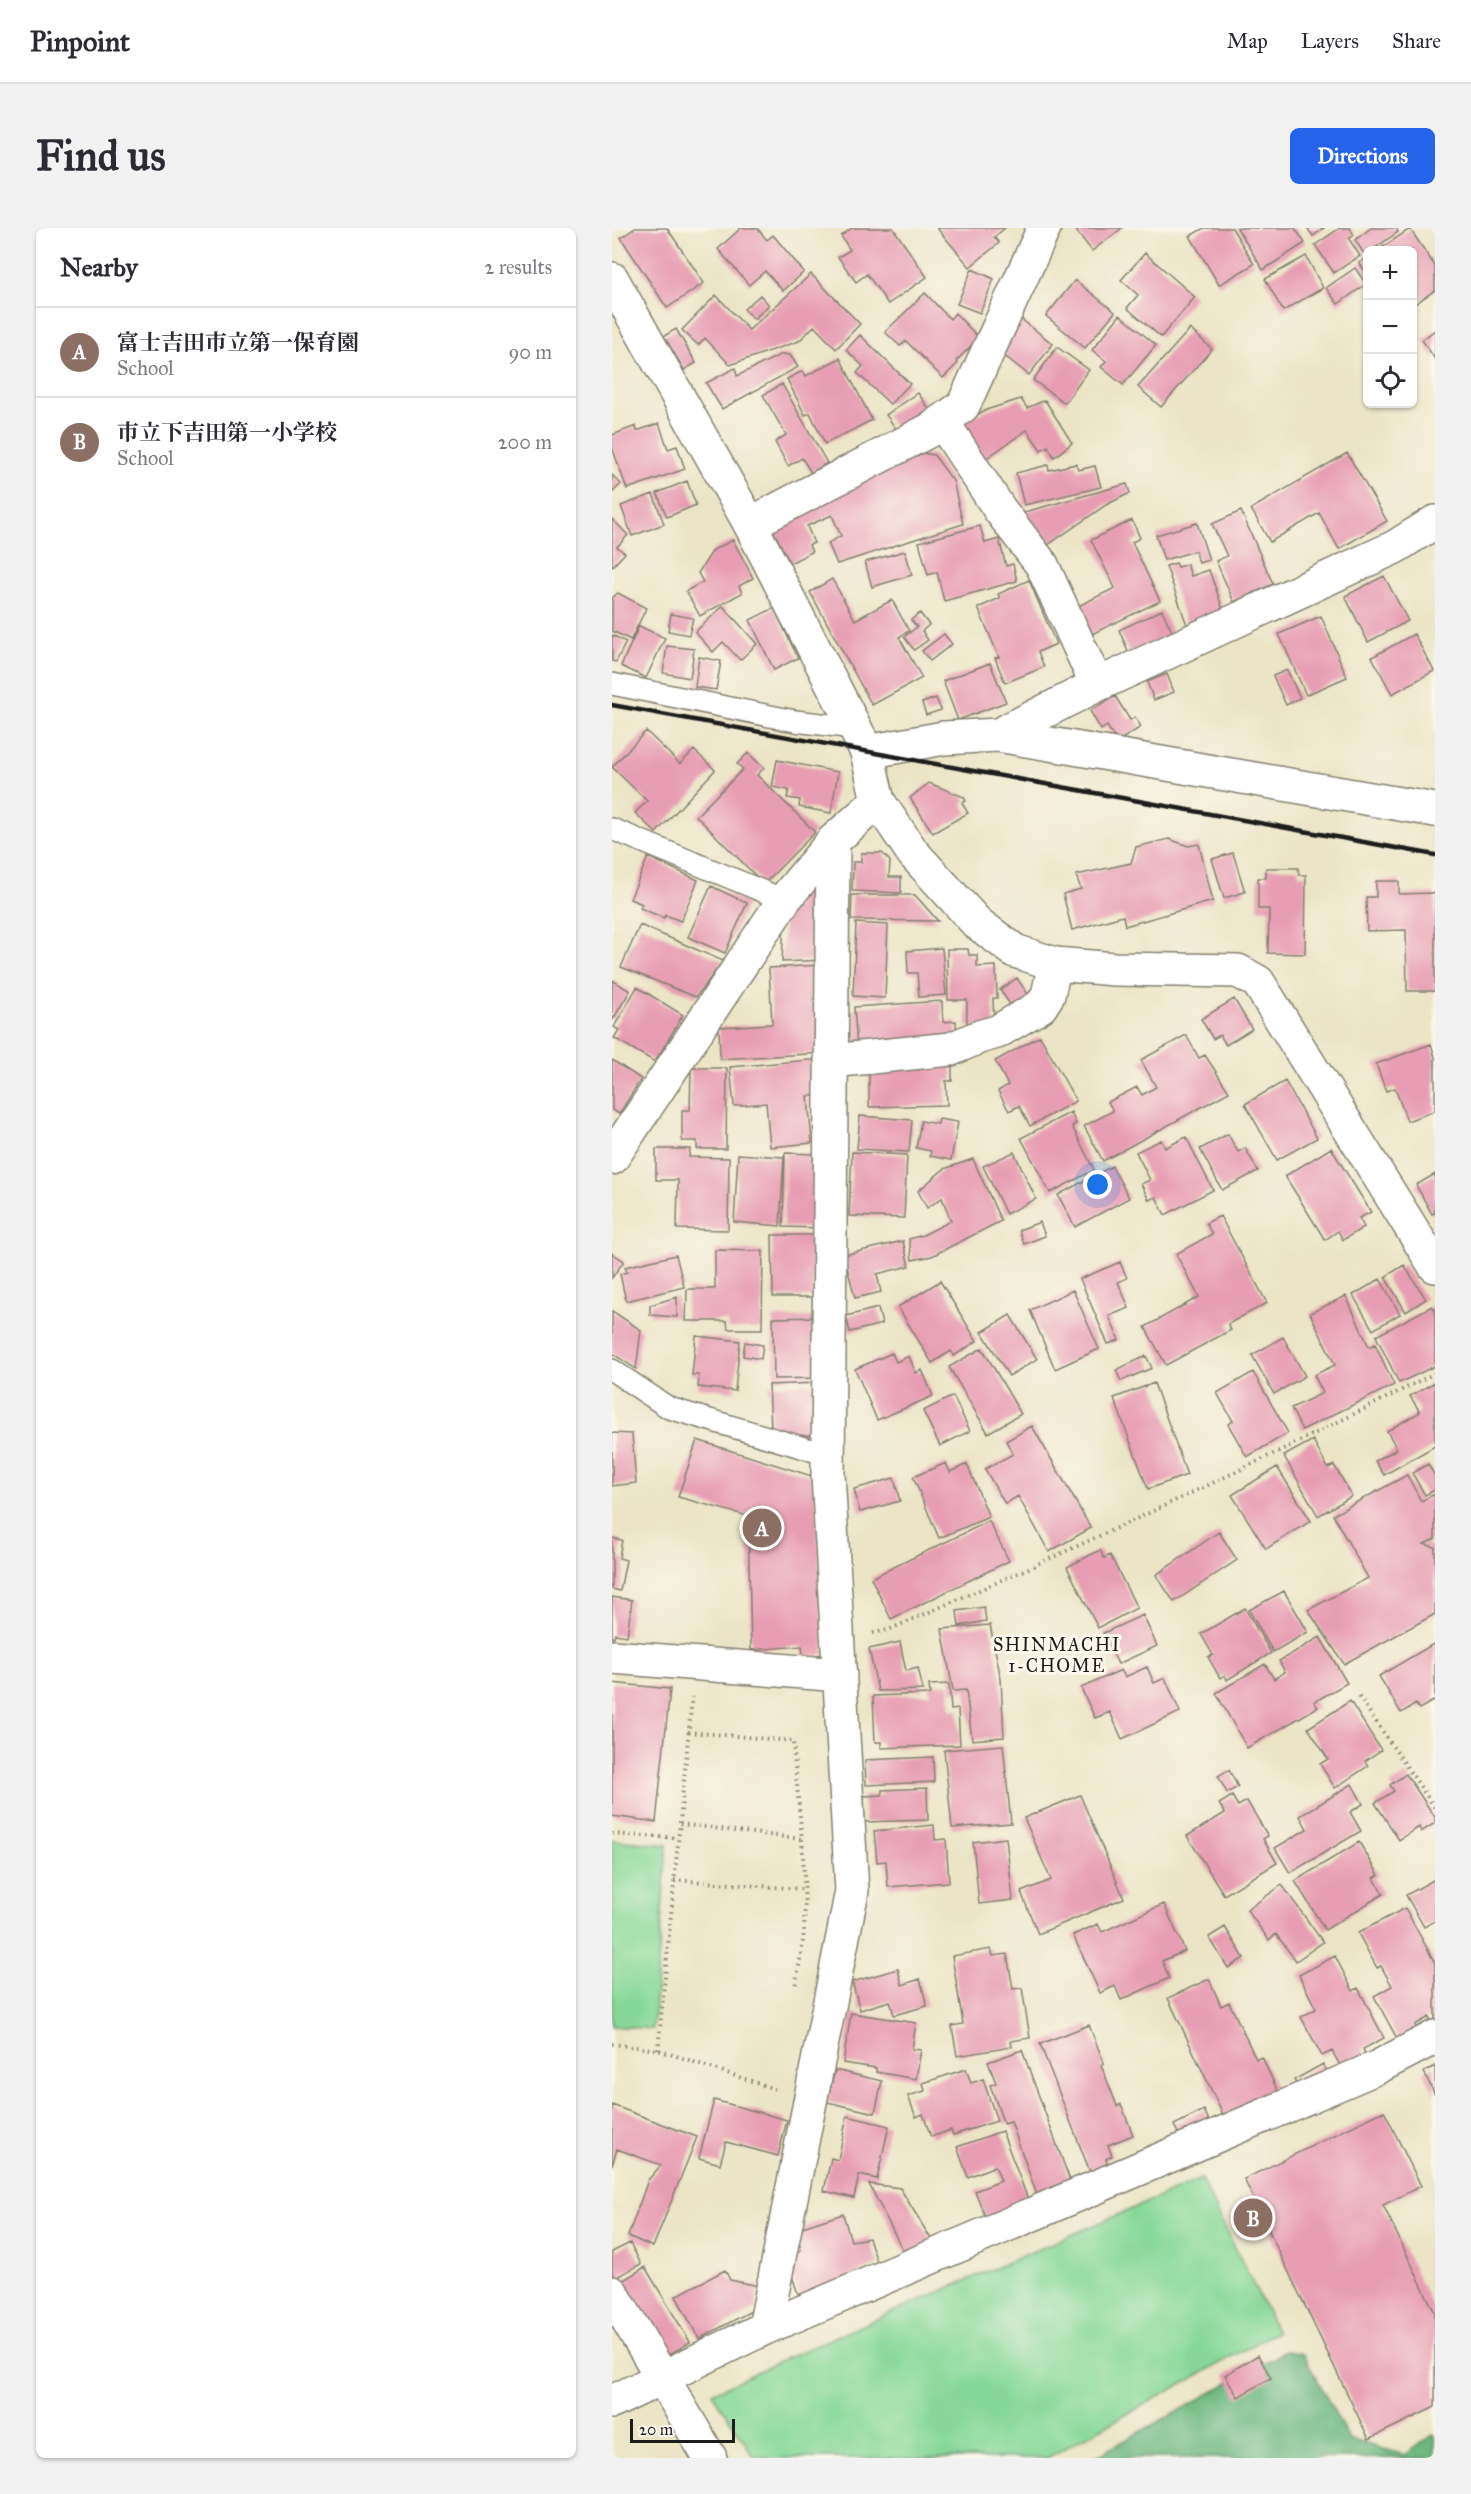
<!DOCTYPE html>
<html lang="en">
<head>
<meta charset="utf-8">
<style>
	:root { --surface:#fff; --page:#f2f2f3; --text:#2b2b33; --muted:#7c7c81; --line:#e1e1e2; --accent:#2563eb }
	body { margin:0; font-family:"IM FELL Great Primer","Noto Serif JP",serif; background:var(--page); color:var(--text) }
	.controls { position:absolute; right:18px; top:18px; display:grid; overflow:hidden; border-radius:9px; box-shadow:0 2px 4px #0004 }
	.controls button { width:54px; height:54px; display:grid; place-items:center; padding:0; border:0; border-bottom:2px solid var(--line); background:var(--surface); color:var(--text); font:30px sans-serif }
	.scale { position:absolute; left:18px; bottom:15px; width:105px; box-sizing:border-box; padding-left:6px; border:3px solid #1c1c1c; border-top:0; font-size:16px; line-height:21px; white-space:nowrap; color:#1c1c1c; -webkit-text-stroke:4px #fbf7ec; paint-order:stroke }
	.you { position:absolute; left:486px; top:957px; width:21px; height:21px; margin:-15px; border:4px solid #fff; border-radius:50%; background:#1a73e8; box-shadow:0 0 0 9px #1a73e833 }
	.badge { display:grid; place-items:center; width:39px; height:39px; border-radius:50%; background:var(--accent); color:#fff; font-size:20px; font-weight:700 }
	.pin { position:absolute; translate:-50% -50%; border:3px solid #fff; box-shadow:0 2px 6px #0006 }
	.list { margin:0; padding:0; list-style:none }
	h2 { display:flex; justify-content:space-between; align-items:center; height:78px; margin:0; padding:0 24px; font-size:26px }
	h2 small { font-size:20px; font-weight:400; color:var(--muted) }
	.list li { display:grid; grid-template-columns:39px 1fr auto; gap:18px; align-items:center; box-sizing:border-box; height:90px; padding:0 24px; border-top:2px solid var(--line) }
	.list b { display:block; font-size:22px; white-space:nowrap }
	.list p { margin:0; font-size:20px; white-space:nowrap; color:var(--muted) }
	.list em { font-size:20px; font-style:normal; color:var(--muted) }
	.icon { flex:none; width:33px; height:33px; fill:none; stroke:currentColor; stroke-width:2; stroke-linecap:round; stroke-linejoin:round }
	.map { position:relative; flex:none; width:823px; height:2230px; overflow:hidden; border-radius:9px }
	header { display:flex; align-items:center; gap:36px; box-sizing:border-box; height:84px; padding:0 30px; background:var(--surface); border-bottom:2px solid var(--line) }
	header strong { font-size:28px }
	nav { display:flex; gap:33px; margin-inline-start:auto; font-size:21px }
	.intro { display:flex; align-items:center; justify-content:space-between; box-sizing:border-box; height:144px; padding:0 36px }
	h1 { margin:0; font-size:42px }
	.button { padding:15px 27px; border-radius:9px; background:var(--accent); color:#fff; font-size:21px; font-weight:700 }
	main { display:flex; gap:36px; padding:0 36px }
	aside { flex:1; background:var(--surface); border-radius:9px; box-shadow:0 2px 4px #0004 }
	.map>svg:first-child { display:block }
	.green { fill:#87d898; stroke:#527a5a; stroke-width:1.5 }
	.forest { fill:#6db880; stroke:#446a4e; stroke-width:1.5 }
	.building { fill:#e79db3 }
	.lines { fill:none; stroke-linecap:round; stroke-linejoin:round }
	.lane-casing { stroke:#848071; stroke-width:24 }
	.street-casing { stroke:#848071; stroke-width:36 }
	.secondary-casing { stroke:#848071; stroke-width:36 }
	.path { stroke:#848071; stroke-width:4; stroke-dasharray:1.5 4.5; stroke-linecap:butt }
	.lane { stroke:#fff; stroke-width:21 }
	.street { stroke:#fff; stroke-width:33 }
	.secondary { stroke:#fff; stroke-width:33 }
	.rail { stroke:#1c1c1c; stroke-width:4.5 }
	.labels { text-anchor:middle; dominant-baseline:central; stroke-width:6; stroke-linejoin:round; paint-order:stroke }
	.neighbourhood-label { font-size:18px; letter-spacing:1.5px; fill:#1c1c1c; stroke:#fbf7ec }
</style>
</head>
<body>
<header>
<strong>Pinpoint</strong>
<nav><a>Map</a><a>Layers</a><a>Share</a></nav>
</header>
<div class="intro"><h1>Find us</h1><a class="button">Directions</a></div>
<main>
<aside>
<h2>Nearby<small>2 results</small></h2>
<ul class="list">
<li><span class="badge" style="background:#8d6e63">A</span><div><b>富士吉田市立第一保育園</b><p>School</p></div><em>90 m</em></li>
<li><span class="badge" style="background:#8d6e63">B</span><div><b>市立下吉田第一小学校</b><p>School</p></div><em>200 m</em></li>
</ul>
</aside>
<div class="map">
<svg width="823" height="2230" viewBox="0 0 823 2230">
	<rect width="100%" height="100%" fill="#fbf7ec"/>
	<filter id="ink" filterUnits="userSpaceOnUse"><feTurbulence type="fractalNoise" baseFrequency=".0167" numOctaves="2"/><feDisplacementMap in="SourceGraphic" scale="12" xChannelSelector="R" yChannelSelector="G"/><feConvolveMatrix kernelMatrix="1 2 1 2 8 2 1 2 1" color-interpolation-filters="sRGB"/></filter>
	<filter id="wash" filterUnits="userSpaceOnUse"><feTurbulence type="fractalNoise" baseFrequency=".008" numOctaves="4" result="noise"/><feDisplacementMap in="SourceGraphic" scale="24" xChannelSelector="R" yChannelSelector="G"/><feGaussianBlur stdDeviation="1.35" result="paint"/><feColorMatrix in="noise" values="0 0 0 0 0 0 0 0 0 0 0 0 0 0 0 0 0 1.4 0 .05"/><feComposite in="paint" operator="in"/></filter>
	<g filter="url(#wash)">
		<rect width="100%" height="100%" fill="#ebe5c6"/>
		<path class="green" d="M0 1612 55 1617 41 1801 0 1798Z
			M589 1951 665 2104 435 2230H143L100 2165 181 2127Z"/>
		<path class="forest" d="M674 2123 691 2126 737 2211 793 2227 821 2207 823 2209V2230H481Z"/>
		<g id="blocks">
			<path class="building" d="M23 0H55L92 55 55 80 9 10Z
				M129 0H145L155 12 161 7 192 44 171 63 153 43 137 57 106 21Z
				M240 0H281L315 49 276 76 255 46 244 54 226 29 238 22 229 8Z
				M325 0H393L382 9 387 15 358 39Z
				M462 0H510L480 23Z
				M592 0H620L642 36 607 57 578 8Z
				M625 0H683L693 15 651 42Z
				M695 0H712L701 8Z
				M728 0H738L742 7 737 11 748 28 722 45 703 17Z
				M759 0H784L786 4 760 22H756L753 27 743 12Z
				M798 1 823 38V62L800 78V22H766Z
				M533 25 583 69 549 109 515 80 526 67 509 52Z
				M694 28 711 60 671 83 653 51Z
				M756 29V47L747 35Z
				M743 40 754 56 726 76 714 60Z
				M360 41 382 51 368 85 345 76Z
				M199 46 248 96 224 121 202 98 187 113 118 137 93 110 86 117 70 102 104 67 137 102Z
				M463 52 503 84 473 120 434 88Z
				M313 65 338 91 343 85 367 110 344 133 346 135 331 150 294 113 288 118 273 104Z
				M148 67 157 77 142 91 132 81Z
				M508 87 544 117 511 157 489 139 494 133 480 122Z
				M409 91 441 116 417 147 385 122Z
				M64 101 84 135 72 142 52 108Z
				M578 101 600 121 549 179 526 159Z
				M823 102V131L810 112Z
				M248 107 298 156 278 176 245 145 251 138 234 122Z
				M445 119 477 142 453 175 421 152Z
				M170 126 178 127 186 139 110 181 94 155 123 140 125 148Z
				M228 130 260 192 213 216 198 185 193 187 175 151 191 143 194 148Z
				M170 156 215 235 199 245 190 230 176 238 163 214 174 207 151 167Z
				M306 165 320 185 290 209 274 187Z
				M409 171 415 180 433 172 460 215 442 229 436 218 429 222 415 202 372 232 350 195 374 182Z
				M47 195 56 221 65 218 73 241 15 261 0 219V207L24 198 25 203Z
				M310 225 322 227 341 253 351 296 225 336 216 315 229 308 220 287 195 298 202 315 197 317 200 324 178 335 162 304 169 290Z
				M735 225 775 293 727 321 707 285 658 314 639 281Z
				M464 236 466 242 483 238 489 259 412 277 404 245 436 237 437 242Z
				M0 247 9 256 0 265Z
				M75 253 84 277 55 289 45 265Z
				M515 256 518 265 494 277 433 319 409 285Z
				M41 266 52 296 20 308 9 278Z
				M629 283 661 356 622 374 604 333 615 328 600 296Z
				M0 291 16 307 5 319 13 325 0 339Z
				M520 292 528 310 520 314 548 373 476 408 462 380 503 360 479 312Z
				M585 295 597 332 587 335 583 323 552 332 544 307Z
				M368 298 373 315 387 311 394 338 401 336 405 353 332 373 325 344 316 347 307 314Z
				M121 312 141 350 127 358 130 365 88 388 74 363 91 354 86 345 101 322Z
				M293 323 300 347 260 359 253 334Z
				M564 335 566 339 575 336 579 348 597 342 612 384 575 397 554 338Z
				M772 348 796 393 756 414 733 368Z
				M220 351 243 392 280 372 297 403 287 409 310 450 260 477 198 364Z
				M417 352 444 416 426 424 432 439 393 455 383 430 387 429 366 380 388 370 386 366Z
				M6 365 34 380 19 412 0 403V370Z
				M111 378 145 416 128 432 111 414 101 424 83 404Z
				M162 380 186 430 162 442 138 392Z
				M550 382 561 406 517 425 507 402Z
				M308 385 317 397 310 403 316 412 302 422 292 409 305 399 299 392Z
				M59 386 81 390 77 407 56 403Z
				M709 388 735 449 694 467 667 406Z
				M27 398 53 410 34 450 9 438Z
				M332 406 340 416 318 433 310 423Z
				M802 406 822 443 780 466 760 429Z
				M0 407 14 414 4 434 0 433Z
				M55 418 82 421 78 450 51 445Z
				M87 429 109 433 104 462 83 459Z
				M378 435 394 474 346 492 331 453Z
				M675 442 688 470 674 477 661 448Z
				M555 446 562 464 542 472 535 454Z
				M503 468 518 492 523 489 529 499 505 514 495 498 489 502 478 483Z
				M324 470 329 482 314 487 310 475Z
				M34 503 68 536 82 522 103 542 44 605 23 585 35 573 0 539Z
				M136 525 152 540 145 547 203 604 152 656 84 588 131 541 125 536Z
				M165 532 226 544 219 585 187 579 188 572 175 570 177 562 160 559Z
				M317 555 352 569 354 573 350 575 356 585 321 605 298 570Z
				M557 611 576 618 587 616 601 673 513 698 511 688 460 702 451 666 469 661 464 647 519 635 524 619Z
				M249 625H270L278 633 277 649H289V665L240 663 241 634H249Z
				M621 625 633 664 612 670 600 631Z
				M36 629 86 652 69 693 53 687 52 690 28 680 30 676 18 671Z
				M654 640H686L687 647H694L693 726 656 725 657 681H646V650H654Z
				M764 653H787V666L823 665V763H795L794 702 755 703 754 669H764Z
				M195 657 209 658 212 732 170 734 172 691 180 681 187 680 186 671Z
				M99 658 135 675 113 725 76 709Z
				M240 667H303L326 693 239 692Z
				M244 695 276 697 273 770 241 768Z
				M28 697 111 733 84 769 9 739Z
				M330 720 334 767 307 769 305 745H296L295 723Z
				M335 721H356L357 727H365V739L384 738 385 770H381L382 798 355 799V772H336Z
				M208 737 213 825 108 831 107 799 160 796 157 740Z
				M405 750 421 774 404 785 388 762Z
				M0 752 18 763 0 793Z
				M25 759 71 787 43 834 2 810 7 802 2 799Z
				M622 771 640 801 614 817 608 807 601 811 589 791Z
				M330 773 331 794 344 793 345 811 245 821 242 779Z
				M574 807 587 830 593 827 617 864 491 933 472 898 501 883 496 874 525 859 530 867 544 859 529 832Z
				M428 808 464 873 418 898 407 878 397 883 386 863 396 857 383 833Z
				M819 816 823 829V883L795 893 783 860 774 863 764 836Z
				M340 829V853H334L335 877 257 879V843Z
				M210 831 213 867 196 868 200 915 158 919 154 875 122 878 118 839Z
				M0 832 29 851 7 886 0 882Z
				M79 840H115L114 921H85V913H70V882H78Z
				M673 853 705 910 665 932 633 876Z
				M459 884 464 896 460 898 482 942 438 965 409 910Z
				M248 888 300 892 297 924 245 921Z
				M327 891 346 894 339 932 318 928 319 923 304 920 309 893 326 896Z
				M616 906 626 924 633 920 646 943 610 962 588 921Z
				M574 909 601 962 553 987 544 969 537 972 529 956 538 952 524 924 549 912 553 920Z
				M719 920 759 984 747 990 752 999 731 1012 726 1003 713 1012 673 948Z
				M44 921H78L77 929 117 930 116 1002 65 1001 66 952H44Z
				M240 924 295 927 292 990 237 988Z
				M402 924 424 971 394 986 371 938Z
				M173 925 204 926 208 1000 171 999Z
				M126 926 172 929 168 998 122 994Z
				M361 931 389 993 320 1028 300 1032 297 1011 311 1007 339 993 330 970 315 980 306 963 332 941Z
				M500 938 517 970 463 999 446 967Z
				M823 946V985L820 986 804 957Z
				M608 988 655 1075 616 1096 619 1102 554 1137 533 1099 587 1069 564 1026 600 1006 594 995Z
				M428 994 433 1008 412 1016 407 1002Z
				M160 1007H201V1069H161Z
				M291 1013 297 1038 265 1046 269 1064 243 1070 232 1027Z
				M103 1022 151 1023 150 1101H116L115 1093H74L75 1061H103Z
				M0 1025 12 1033 0 1050Z
				M64 1027 72 1059 14 1073 8 1046 15 1044 13 1039Z
				M508 1034 515 1050 506 1054 517 1080 497 1088 507 1112 496 1116 468 1051Z
				M792 1037 814 1071 794 1084 773 1049Z
				M768 1051 788 1086 761 1102 741 1067Z
				M328 1053 365 1113 342 1128 339 1123 320 1135 286 1079Z
				M461 1062 487 1121 443 1141 418 1082Z
				M734 1068 757 1119 763 1116 782 1157 690 1202 679 1180 711 1165 702 1147 723 1137 698 1085Z
				M65 1069V1089L38 1087V1077Z
				M820 1078 823 1082V1138L787 1155 764 1108Z
				M266 1080 270 1096 238 1104 234 1088Z
				M0 1083 29 1102 24 1141 0 1125Z
				M398 1087 425 1131 397 1148 370 1104Z
				M204 1089 205 1150 162 1151 161 1090Z
				M84 1108 128 1113 123 1163 86 1159 87 1147H80Z
				M671 1109 693 1148 662 1166 640 1127Z
				M133 1114 151 1117 149 1131 131 1128Z
				M370 1120 409 1186 376 1205 337 1139Z
				M280 1125 284 1134 297 1128 304 1145 310 1142 321 1168 265 1192 243 1141Z
				M534 1128 540 1140 509 1153 504 1142Z
				M641 1144 676 1205 635 1229 616 1196 621 1193 605 1165Z
				M823 1154V1218L772 1247 763 1233 785 1221 775 1203 808 1184 798 1168Z
				M205 1155 207 1207 170 1208 169 1202H159L157 1157Z
				M542 1155 575 1247 536 1261 502 1170Z
				M341 1168 358 1203 328 1218 311 1183Z
				M420 1198 479 1300 437 1324 406 1268 393 1276 373 1241 401 1226 394 1213Z
				M0 1205 20 1206 24 1255 0 1258Z
				M85 1212 203 1249 212 1426 191 1429 190 1418 139 1422 136 1288 66 1269Z
				M701 1212 716 1240 722 1237 740 1268 706 1288 672 1228Z
				M334 1235 338 1244 355 1236 377 1289 327 1310 301 1249Z
				M816 1236 823 1248V1262L813 1267 800 1245Z
				M665 1239 699 1293 654 1321 620 1267Z
				M795 1247 809 1273 823 1266V1311L812 1316 823 1319V1386L732 1436 696 1382 756 1350 721 1287Z
				M282 1250 288 1273 248 1284 242 1261Z
				M377 1293 397 1333 279 1391 259 1350Z
				M607 1304 625 1332 562 1374 544 1347Z
				M0 1310 10 1312 7 1330 14 1332 8 1363 0 1361Z
				M488 1322 492 1330 498 1327 525 1380 486 1400 455 1339Z
				M672 1363 696 1404 661 1424 637 1382Z
				M0 1369 20 1372 15 1408 3 1406 2 1410H0Z
				M372 1379 374 1393 347 1398 345 1383Z
				M633 1380 659 1425 615 1452 613 1447 608 1450 596 1429 601 1427 589 1406Z
				M531 1387 545 1418 506 1436 491 1405Z
				M378 1397 389 1451 392 1509 360 1512 354 1462 341 1463 330 1401Z
				M708 1409 735 1455 702 1474 706 1479 635 1520 604 1465 653 1436 662 1451 673 1444 667 1433Z
				M288 1414 294 1443 306 1440 311 1462 266 1463 257 1421Z
				M823 1415V1472L807 1481 804 1476 789 1485 767 1448Z
				M535 1439 542 1455 553 1450 568 1484 510 1511 498 1484 483 1490 469 1460 509 1442 513 1449Z
				M0 1455 58 1461 44 1594 0 1588Z
				M337 1456 339 1482 346 1481 348 1517 269 1520V1514H263L261 1468 318 1466 317 1457Z
				M738 1473 769 1522 753 1533 756 1538 723 1560 708 1536 716 1531 696 1500Z
				M391 1517 399 1595 340 1600 332 1522Z
				M321 1529 322 1554 254 1557 253 1532Z
				M617 1542 626 1559 615 1565 606 1548Z
				M794 1546 823 1589V1595L809 1604 807 1599 787 1612 763 1575 782 1563 778 1557Z
				M740 1556 751 1576 738 1584 749 1603 678 1645 663 1620 695 1601 688 1588Z
				M315 1560 316 1592 253 1594 251 1568 270 1567V1562Z
				M468 1567 512 1670 426 1706 409 1664 439 1652 412 1590Z
				M620 1568 626 1578 635 1573 656 1608 651 1611 665 1635 612 1667 575 1608 613 1585 607 1576Z
				M322 1597 323 1612 334 1611 337 1654 276 1659 274 1633 265 1634 262 1603Z
				M394 1610 401 1672 367 1676 361 1614Z
				M747 1614 767 1647 762 1650 771 1666 713 1702 683 1653Z
				M823 1651V1693L812 1699 794 1667Z
				M670 1657 711 1714 684 1733 664 1706 657 1712 635 1682Z
				M552 1676 573 1723 550 1733 557 1750 509 1772 503 1758 488 1765 461 1707 486 1696 490 1704Z
				M793 1680 823 1735V1799L817 1789 803 1797 808 1805 788 1816 762 1768 780 1758 769 1738 765 1740 746 1705Z
				M613 1699 632 1730 616 1740 597 1709Z
				M379 1721 381 1728 395 1726 401 1761 410 1760 418 1810 399 1813 400 1819 345 1828 340 1798 351 1796 340 1728Z
				M723 1728 741 1763 746 1760 772 1810 751 1821 754 1828 730 1841 720 1823 710 1828 689 1789 704 1781 687 1747Z
				M286 1741 290 1757 308 1751 315 1778 282 1787 278 1773 248 1782 240 1754Z
				M597 1751 609 1778 617 1774 644 1831 650 1829 666 1864 612 1889 556 1770Z
				M239 1785 304 1795 300 1821 309 1822 304 1851 264 1844V1840L231 1835Z
				M477 1797 492 1835 489 1837 505 1878 509 1876 521 1907 496 1917 500 1928 494 1931 499 1947 482 1954 428 1816Z
				M410 1822 460 1958 426 1970 399 1894 392 1896 378 1857 384 1855 376 1834Z
				M711 1836 718 1849 689 1865 682 1852Z
				M823 1838V1867L812 1844Z
				M354 1841 359 1855 371 1851 385 1893 341 1907 339 1902 319 1909 311 1886 304 1889 296 1868 313 1863 311 1855Z
				M223 1842 270 1853 263 1885 215 1874Z
				M102 1872 175 1892 166 1928 114 1914 108 1936 87 1930Z
				M0 1877 85 1909 41 2019 16 2008 36 1952 49 1937 5 1921 0 1938Z
				M592 1882 601 1901 571 1915 562 1897Z
				M772 1883 809 1958 771 1977 823 2085V2179L757 2211 632 1951Z
				M235 1888 277 1898 265 1951 247 1947 242 1970 212 1963 219 1930 226 1932Z
				M390 1903 417 1974 374 1991 363 1963 389 1953 383 1938 356 1949 345 1919Z
				M257 1956 288 1960 322 2016 297 2034Z
				M231 1986 239 2013 257 2010 266 2037 187 2069 177 2039 180 2026 189 2022 184 2001Z
				M18 2015 29 2036 3 2050 0 2045V2024Z
				M33 2039 78 2114 50 2131 5 2056Z
				M113 2042 118 2052 147 2058 143 2081 87 2111 64 2068Z
				M646 2127 659 2150 626 2169 613 2147Z"/>
		</g>
	</g>
	<g filter="url(#ink)">
		<use href="#blocks" fill-opacity="0" stroke="#848071" stroke-width="1.5"/>
		<g class="lines">
			<defs>
				<path id="lane" d="M0 456 183 493 243 500
					M0 601 172 672
					M0 1142 57 1180 216 1227"/>
				<path id="street" d="M330 193 388 282 430 337 485 457
					M138 296 318 202 351 178 432 0
					M386 507 485 457 783 319 823 294
					M255 524 332 510 386 507 823 582
					M219 833 339 821 367 809 385 804 429 778 436 767 443 736
					M0 930 172 672 221 613 266 573
					M0 1429 228 1447
					M0 2065 98 2230
					M153 2100 240 1663 216 1246 221 613
					M0 2174 153 2100 766 1839 823 1809"/>
				<path id="secondary" d="M0 51 138 296 243 500 255 524 266 573 301 625 365 695 403 723 443 736 503 741 626 743 646 754 823 1038"/>
			</defs>
			<use href="#lane" class="lane-casing"/>
			<use href="#street" class="street-casing"/>
			<use href="#secondary" class="secondary-casing"/>
			<path class="path" d="M261 1405 276 1402C461 1322 644 1237 823 1145
				M747 1469 823 1580
				M76 1504 181 1513C186 1575 195 1639 192 1701 191 1721 186 1741 183 1760
				M68 1596 189 1611
				M0 1606 66 1610
				M62 1652 191 1661
				M0 1816 46 1822 166 1862
				M46 1822 80 1469"/>
			<use href="#lane" class="lane"/>
			<use href="#street" class="street"/>
			<use href="#secondary" class="secondary"/>
			<path class="rail" d="M0 477 823 627"/>
		</g>
	</g>
	<g class="labels">
		<g class="neighbourhood-label">
			<text x="445" y="1417">SHINMACHI<tspan x="445" dy="21">1-CHOME</tspan></text>
		</g>
	</g>
</svg>
<div class="controls">
<button>+</button>
<button>−</button>
<button><svg class="icon" aria-label="locate" viewBox="0 0 24 24"><circle cx="12" cy="12" r="6"/><path d="M12 2v4M12 18v4M2 12h4M18 12h4"/></svg></button>
</div>
<div class="scale">20 m</div>
<div class="you"></div>
<div class="pin badge" style="left:150px;top:1300px;background:#8d6e63">A</div>
<div class="pin badge" style="left:641px;top:1990px;background:#8d6e63">B</div>
</div>
</main>
</body>
</html>
